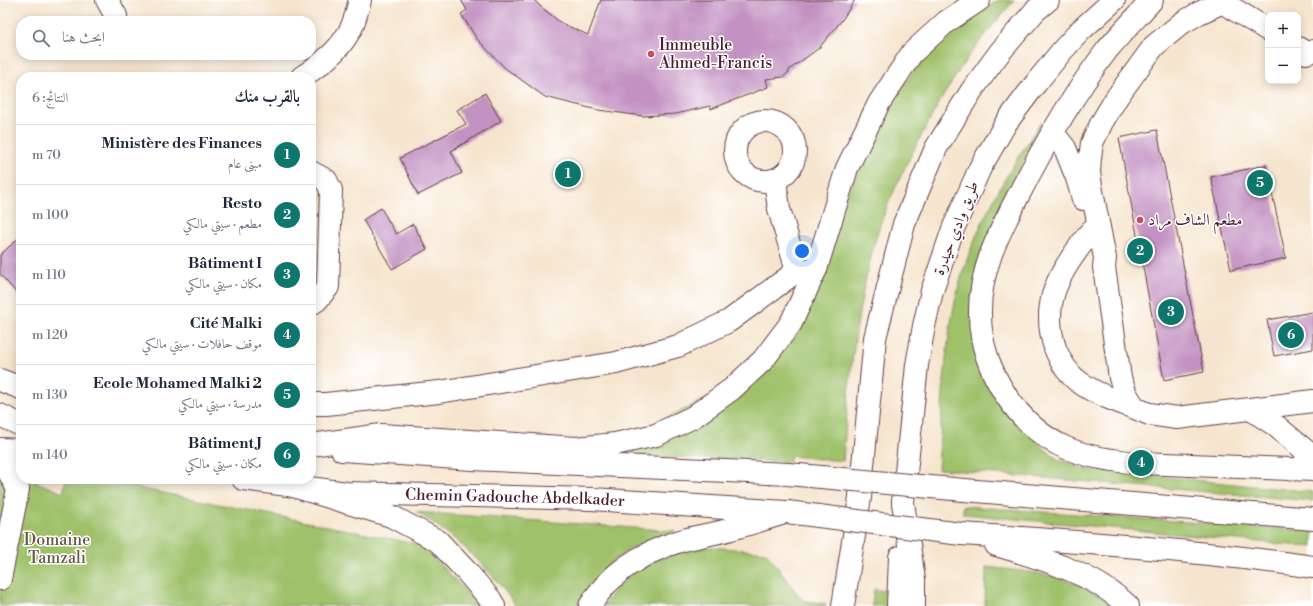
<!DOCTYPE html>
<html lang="ar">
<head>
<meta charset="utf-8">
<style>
	:root { --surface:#fff; --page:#f6f6f7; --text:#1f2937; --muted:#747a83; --line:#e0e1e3; --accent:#0f766e }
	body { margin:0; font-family:"Libre Bodoni",Amiri,serif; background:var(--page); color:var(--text); direction:rtl }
	.controls { position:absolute; right:12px; top:12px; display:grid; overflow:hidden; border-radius:8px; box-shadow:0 2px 10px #0003 }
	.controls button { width:36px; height:36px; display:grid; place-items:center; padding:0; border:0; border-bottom:1px solid var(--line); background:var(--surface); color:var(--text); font:20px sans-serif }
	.you { position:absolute; left:802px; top:251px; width:14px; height:14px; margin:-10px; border:3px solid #fff; border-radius:50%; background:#1a73e8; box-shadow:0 0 0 6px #1a73e833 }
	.badge { display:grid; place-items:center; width:26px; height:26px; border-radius:50%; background:var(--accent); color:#fff; font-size:13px; font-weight:700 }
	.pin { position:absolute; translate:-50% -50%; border:2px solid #fff; box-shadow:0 1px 4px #0006 }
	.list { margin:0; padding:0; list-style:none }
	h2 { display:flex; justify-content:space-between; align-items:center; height:52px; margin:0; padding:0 16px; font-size:17px }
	h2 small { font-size:13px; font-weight:400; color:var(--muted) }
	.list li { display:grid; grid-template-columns:26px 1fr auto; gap:12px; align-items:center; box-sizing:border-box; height:60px; padding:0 16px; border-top:1px solid var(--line) }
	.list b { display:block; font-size:15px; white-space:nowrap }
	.list p { margin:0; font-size:13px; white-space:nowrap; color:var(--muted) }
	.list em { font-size:13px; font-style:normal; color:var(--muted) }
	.icon { flex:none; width:22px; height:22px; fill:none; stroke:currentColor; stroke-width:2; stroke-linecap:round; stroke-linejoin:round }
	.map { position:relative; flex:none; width:1313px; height:606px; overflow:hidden; direction:ltr }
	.search { position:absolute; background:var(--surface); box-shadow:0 2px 10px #0003; left:16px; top:16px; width:300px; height:44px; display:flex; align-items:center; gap:10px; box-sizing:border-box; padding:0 14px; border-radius:16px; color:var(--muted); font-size:15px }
	.panel { position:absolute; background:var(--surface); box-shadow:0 2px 10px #0003; left:16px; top:72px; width:300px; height:412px; border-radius:16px; direction:rtl }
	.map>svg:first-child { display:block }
	.green { fill:#9fc16a; stroke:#74704a }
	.building { fill:#c392c2 }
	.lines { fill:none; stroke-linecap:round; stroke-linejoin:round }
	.minor-casing { stroke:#643d43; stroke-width:24 }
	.major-casing { stroke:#643d43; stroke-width:24 }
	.highway-casing { stroke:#643d43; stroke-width:24 }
	.minor { stroke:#fff; stroke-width:22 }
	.major { stroke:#fff; stroke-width:22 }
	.highway { stroke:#fff; stroke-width:22 }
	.highway-bridge-casing { stroke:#643d43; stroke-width:24; stroke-linecap:butt }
	.highway-bridge { stroke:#fff; stroke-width:22 }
	.poi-dot { fill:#d1495b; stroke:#fff; stroke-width:1.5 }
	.labels { text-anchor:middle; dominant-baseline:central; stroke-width:3; stroke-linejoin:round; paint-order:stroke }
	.poi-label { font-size:16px; fill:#4a1f2b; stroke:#fff; text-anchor:start }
	.street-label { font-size:16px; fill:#4a1f2b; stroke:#fff }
	.park-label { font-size:16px; fill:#685841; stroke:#fff }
</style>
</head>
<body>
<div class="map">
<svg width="1313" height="606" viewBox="0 0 1313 606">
	<rect width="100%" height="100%" fill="#fff"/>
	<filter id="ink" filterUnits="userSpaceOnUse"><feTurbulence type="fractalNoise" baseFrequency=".025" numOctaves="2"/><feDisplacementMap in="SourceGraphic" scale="8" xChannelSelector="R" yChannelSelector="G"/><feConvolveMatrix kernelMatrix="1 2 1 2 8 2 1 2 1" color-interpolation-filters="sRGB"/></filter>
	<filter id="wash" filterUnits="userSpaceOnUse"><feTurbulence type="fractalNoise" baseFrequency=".012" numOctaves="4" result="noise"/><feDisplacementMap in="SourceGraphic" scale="16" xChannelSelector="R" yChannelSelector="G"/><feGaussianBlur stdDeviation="0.9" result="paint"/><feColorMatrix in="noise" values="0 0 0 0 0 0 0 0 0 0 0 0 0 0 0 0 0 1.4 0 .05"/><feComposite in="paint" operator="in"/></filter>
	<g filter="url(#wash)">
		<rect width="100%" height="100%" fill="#f6e5ce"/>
		<path class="green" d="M999 0H1014C999 19 982 37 968 57 946 89 927 124 909 159 899 180 889 200 881 222 856 299 849 381 843 461L790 456 789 462 596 454 763 370 872 141C889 107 908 74 935 47 954 28 977 14 999 0Z
			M1042 121 1019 170 970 308 1040 445 1057 459 1085 469 1313 492V501L938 469C942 415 943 359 954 306 968 237 1003 179 1042 121Z
			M0 467 21 479H29L63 493 66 479H94L421 545 471 596 478 606H0Z
			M963 506 1313 531V547L963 514Z
			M416 512 676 531C630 546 600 561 577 606H516C488 567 458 537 416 512Z
			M712 547 766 552 802 600 826 604 825 606H603L614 590 635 572 659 559 685 550Z
			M986 567C1020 571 1055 573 1086 588 1096 593 1106 600 1116 606H984L985 605Z
			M874 589 890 592 889 606H872Z"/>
		<g id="blocks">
			<path class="building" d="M461 0H534L541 7 561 23 588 35 601 0H855L842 20 819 48 789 70V72L783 77 766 79 768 87 711 109 710 106 676 114 643 116 598 110 545 97 505 68 477 39 461 14 467 10Z
				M485 93 501 121 451 151 462 173 418 195 400 158 466 124 457 110Z
				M1157 130 1204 372 1164 380 1119 138Z
				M1266 165 1286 258 1231 270 1211 177Z
				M381 208 396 234 413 224 427 249 392 269 363 220Z
				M21 236V298L0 274V255Z
				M1313 312V349L1274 356 1267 320Z"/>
		</g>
	</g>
	<g filter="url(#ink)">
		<use href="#blocks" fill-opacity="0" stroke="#643d43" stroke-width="1"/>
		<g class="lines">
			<defs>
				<path id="minor" d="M107 0 116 16 114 21
					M1227 0 1199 13 1182 23 1154 46 1117 97 1102 122 1092 143 1090 158 1089 172 1091 186 1105 258 1104 267 1120 378 1126 394 1135 408 1149 414 1177 418 1313 401
					M1222 2 1268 30
					M1298 48 1306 53 1313 51
					M302 77C320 65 339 51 349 32 355 23 357 10 360 0
					M735 151a30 30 0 1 1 60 0a30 30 0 1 1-60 0Z
					M1052 132 1065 148 1077 178 1083 199
					M311 172 326 180 331 190 328 287 317 300 311 304
					M775 180 779 209 797 271
					M1091 231C1063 269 1039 298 1055 348 1060 361 1068 374 1079 382 1096 394 1116 401 1135 408
					M311 404H326L439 392 616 363 678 346 729 321 797 271 816 269
					M1252 410 1275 425 1306 451V469
					M0 449 21 450
					M0 456 18 489 0 579"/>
				<g id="major">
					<path d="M0 380 21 388"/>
					<path d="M0 415 21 425"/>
					<path d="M311 445 381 435 576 448 615 444 656 435 693 417 732 389 763 360 791 323 816 269 847 168 879 103 912 53 946 22 979 0"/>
					<path d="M342 450 472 459 788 474"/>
					<path id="s1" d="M243 479 347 493 592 499 786 512"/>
					<path d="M860 497 875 338 904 224 936 148 972 90 1000 52 1035 11 1048 0"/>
					<path d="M903 502 917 365 924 326 932 291 953 229 980 168 1006 123 1036 83 1061 52 1081 30 1114 0"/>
				</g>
				<path id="highway" d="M1152 0C1137 17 1121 33 1107 50 1072 96 1044 145 1018 196 999 233 979 271 980 314 980 344 991 373 1007 397 1042 448 1083 459 1141 463L1313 470
					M290 485 391 516 438 541 467 572 490 599 494 606
					M964 490 1313 519
					M903 502 914 580V606
					M961 534C1078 541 1196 550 1313 567
					M996 545C1041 558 1093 573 1128 606
					M590 606C610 572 644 552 680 541 697 536 714 534 731 529 750 524 768 518 787 512
					M843 606 860 497
					M898 606 900 557"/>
			</defs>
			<use href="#minor" class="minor-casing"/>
			<use href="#major" class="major-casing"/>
			<use href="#highway" class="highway-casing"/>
			<use href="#minor" class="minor"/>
			<use href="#major" class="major"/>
			<use href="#highway" class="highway"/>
			<defs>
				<path id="highway-bridge" d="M788 474 964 490
					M787 512 961 534"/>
			</defs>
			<use href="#highway-bridge" class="highway-bridge-casing"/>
			<use href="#highway-bridge" class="highway-bridge"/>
		</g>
	</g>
	<g class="poi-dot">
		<circle cx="651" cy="54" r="4"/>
		<circle cx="1140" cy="220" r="4"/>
	</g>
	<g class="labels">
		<g class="poi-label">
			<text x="659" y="45">Immeuble<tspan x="659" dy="18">Ahmed-Francis</tspan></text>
			<text x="1148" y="220">مطعم الشاف مراد</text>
		</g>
		<g class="street-label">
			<text transform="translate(956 228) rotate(-69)">طريق وادي حيدرة</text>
			<text stroke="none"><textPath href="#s1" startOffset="273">Chemin Gadouche Abdelkader</textPath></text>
		</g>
		<g class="park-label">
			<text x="57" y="540">Domaine<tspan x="57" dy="18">Tamzali</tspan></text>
		</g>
	</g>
</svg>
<div class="controls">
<button>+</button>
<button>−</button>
</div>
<div class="you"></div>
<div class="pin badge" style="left:568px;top:174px">1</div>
<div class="pin badge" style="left:1140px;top:251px">2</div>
<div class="pin badge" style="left:1171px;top:312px">3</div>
<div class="pin badge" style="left:1141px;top:463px">4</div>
<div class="pin badge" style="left:1260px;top:183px">5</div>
<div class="pin badge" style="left:1291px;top:335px">6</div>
<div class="search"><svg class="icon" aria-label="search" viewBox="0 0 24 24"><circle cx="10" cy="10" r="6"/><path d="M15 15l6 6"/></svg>ابحث هنا</div>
<section class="panel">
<h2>بالقرب منك<small>النتائج: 6</small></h2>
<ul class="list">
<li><span class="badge">1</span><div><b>Ministère des Finances</b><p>مبنى عام</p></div><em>70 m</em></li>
<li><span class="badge">2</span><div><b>Resto</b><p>مطعم · سيتي مالكي</p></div><em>100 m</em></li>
<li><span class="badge">3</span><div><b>Bâtiment I</b><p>مكان · سيتي مالكي</p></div><em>110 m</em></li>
<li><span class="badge">4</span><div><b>Cité Malki</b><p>موقف حافلات · سيتي مالكي</p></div><em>120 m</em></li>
<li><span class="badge">5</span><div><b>Ecole Mohamed Malki 2</b><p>مدرسة · سيتي مالكي</p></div><em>130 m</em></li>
<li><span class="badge">6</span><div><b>Bâtiment J</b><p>مكان · سيتي مالكي</p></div><em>140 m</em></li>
</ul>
</section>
</div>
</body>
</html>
